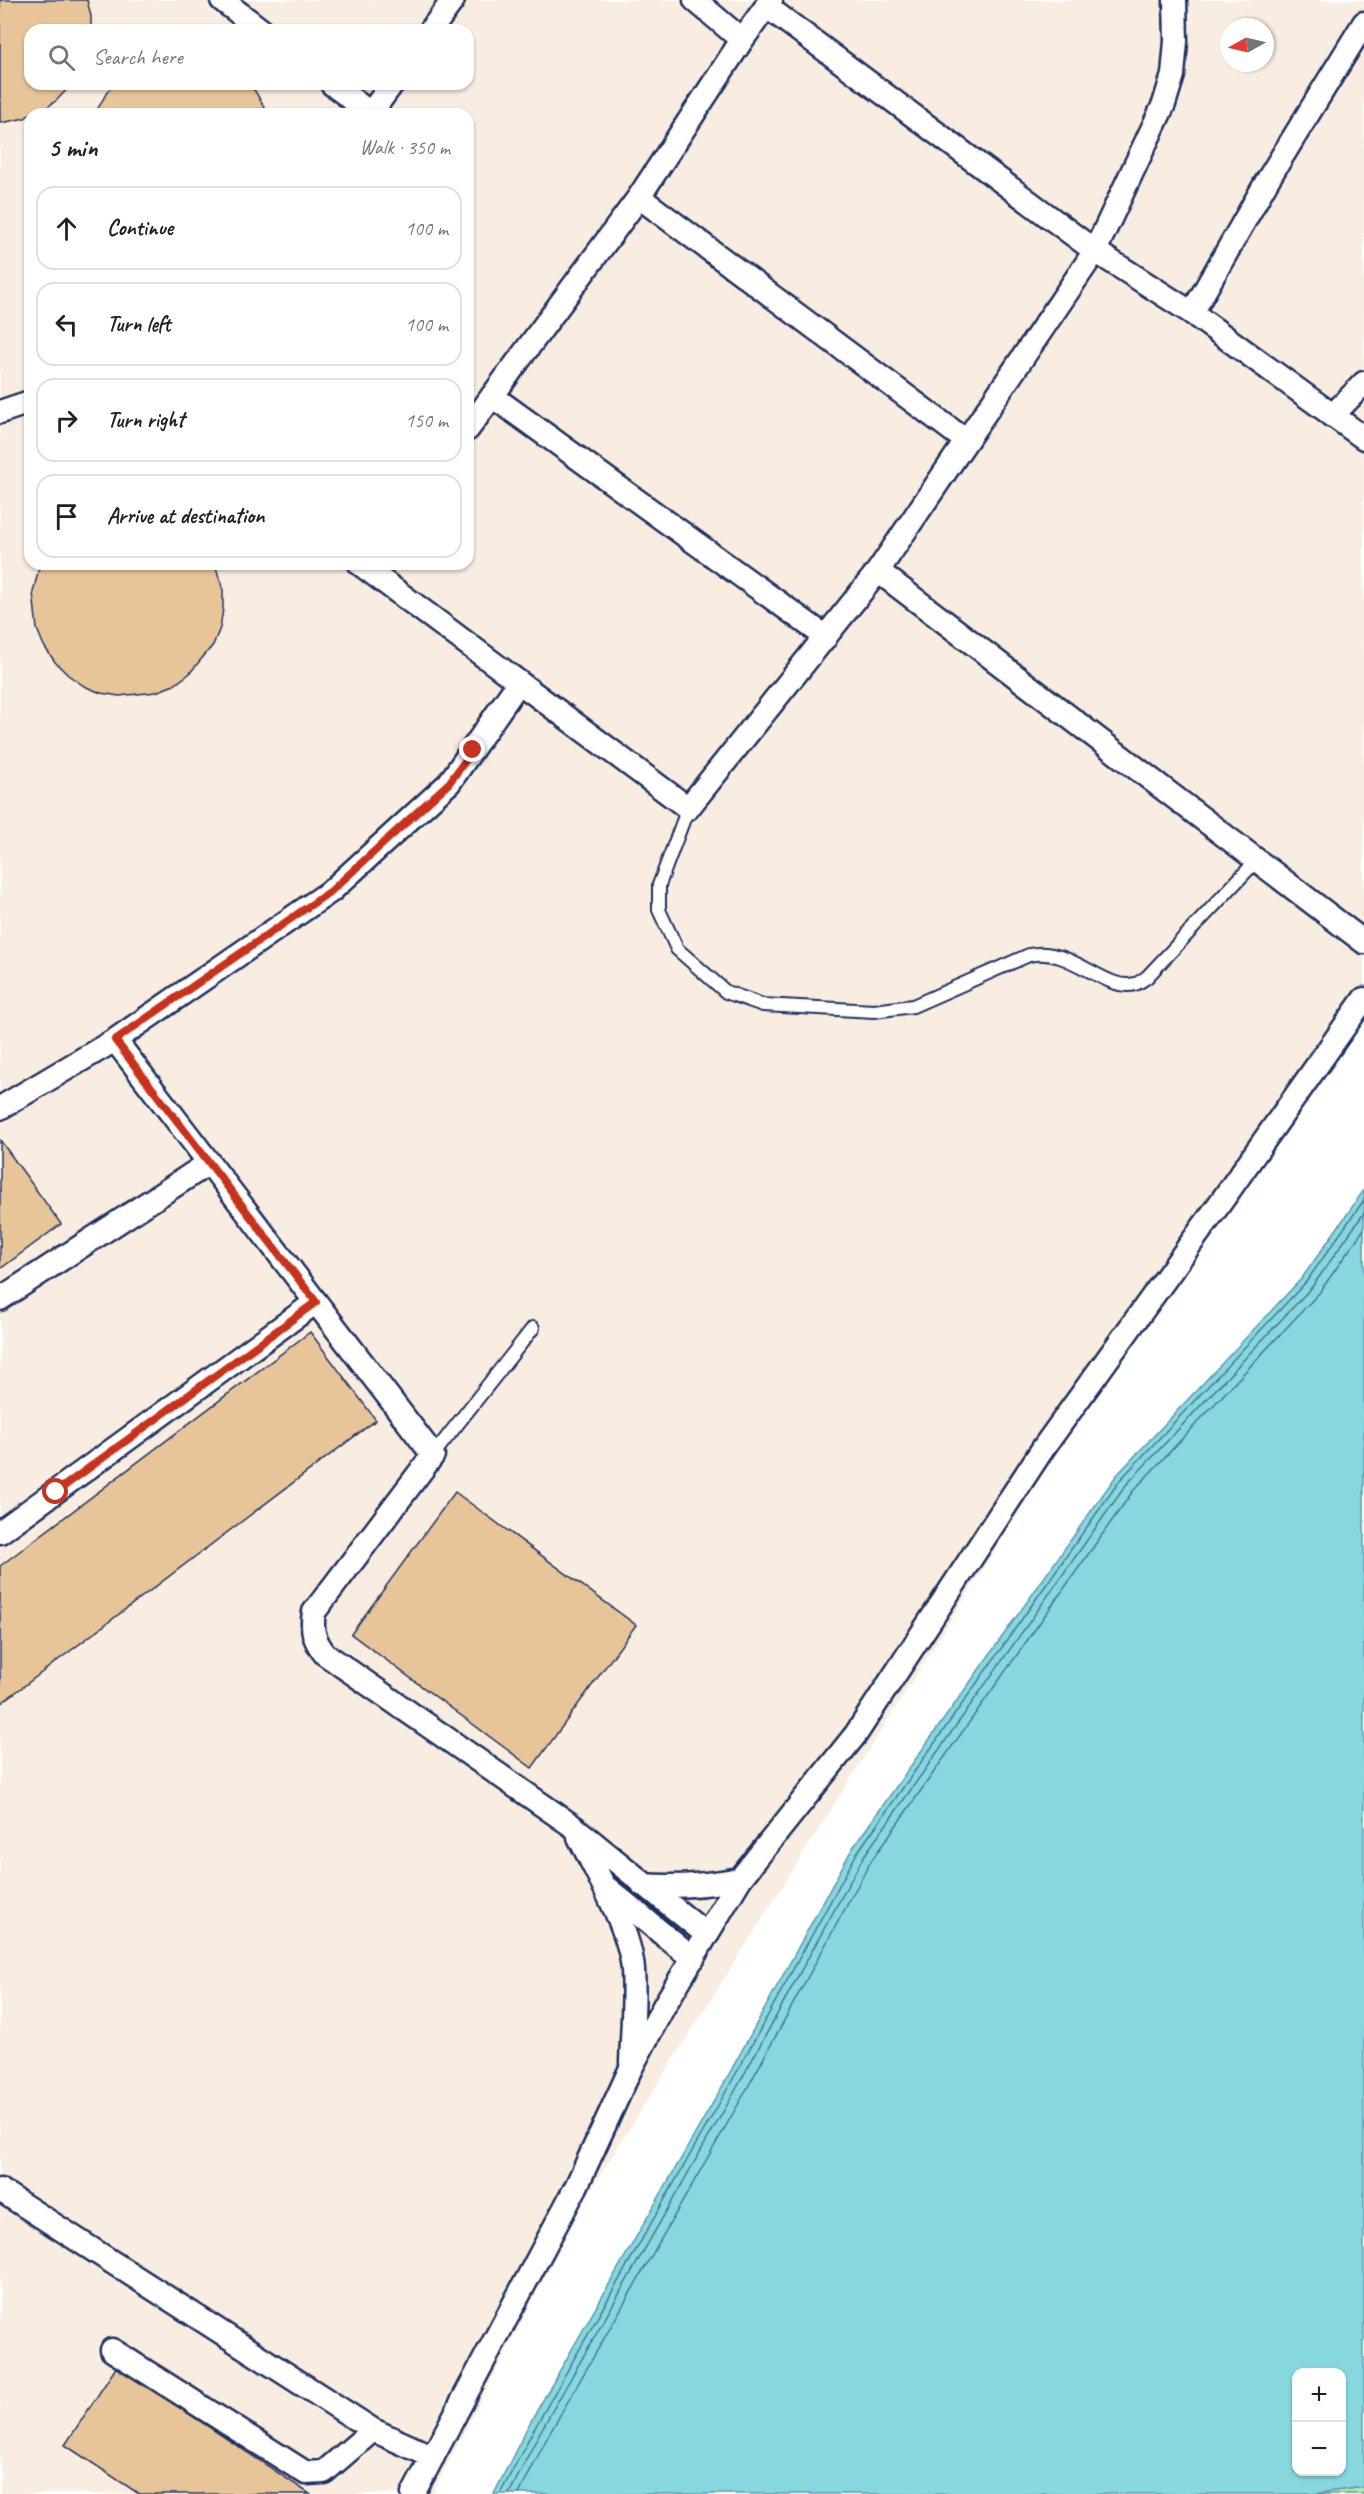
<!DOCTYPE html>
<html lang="en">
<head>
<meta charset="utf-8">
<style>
	:root { --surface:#fff; --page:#f2f2f2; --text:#202124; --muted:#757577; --line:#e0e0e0 }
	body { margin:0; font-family:Caveat,sans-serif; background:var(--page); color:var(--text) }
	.controls { position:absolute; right:18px; bottom:18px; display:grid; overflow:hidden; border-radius:12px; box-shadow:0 2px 4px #0004 }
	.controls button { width:54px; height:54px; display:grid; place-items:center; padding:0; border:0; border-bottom:2px solid var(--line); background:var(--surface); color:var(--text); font:30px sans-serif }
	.compass { position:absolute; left:1220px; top:18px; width:54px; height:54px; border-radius:50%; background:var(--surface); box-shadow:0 2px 4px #0004; rotate:262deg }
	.stop { position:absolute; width:18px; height:18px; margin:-14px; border:4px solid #c8321e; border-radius:50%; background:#fff }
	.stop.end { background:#c8321e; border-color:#fff; box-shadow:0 2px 6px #0008 }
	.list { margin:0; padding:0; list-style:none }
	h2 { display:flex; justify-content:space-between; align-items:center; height:78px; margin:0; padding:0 24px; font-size:26px }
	h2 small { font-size:20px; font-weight:400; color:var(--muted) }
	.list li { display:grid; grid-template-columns:39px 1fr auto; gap:18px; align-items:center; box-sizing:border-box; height:84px; margin:0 12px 12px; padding:0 12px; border:2px solid var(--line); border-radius:18px }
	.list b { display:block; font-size:22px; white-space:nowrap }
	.list em { font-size:20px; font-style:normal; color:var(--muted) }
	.icon { flex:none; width:33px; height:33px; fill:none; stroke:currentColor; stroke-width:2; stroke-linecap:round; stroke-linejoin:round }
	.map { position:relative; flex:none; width:1364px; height:2494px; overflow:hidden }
	.search { position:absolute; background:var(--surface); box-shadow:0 2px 4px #0004; left:24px; top:24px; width:450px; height:66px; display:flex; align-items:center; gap:15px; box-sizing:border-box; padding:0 21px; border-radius:18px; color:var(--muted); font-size:22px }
	.panel { position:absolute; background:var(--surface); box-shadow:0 2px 4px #0004; left:24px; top:108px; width:450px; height:462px; border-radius:18px }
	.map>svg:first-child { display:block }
	.built { fill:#f8ede0; fill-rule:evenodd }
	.green { fill:#afecb2; stroke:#658e88; stroke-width:1.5 }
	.water { fill:#87d8de; stroke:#5c94ab; stroke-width:1.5; fill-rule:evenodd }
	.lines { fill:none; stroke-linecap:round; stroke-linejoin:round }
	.shore { stroke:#467391; stroke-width:1.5 }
	.building { fill:#e8c499; stroke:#1b2f5e; stroke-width:1.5 }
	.lane-casing { stroke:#1b2f5e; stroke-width:16 }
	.street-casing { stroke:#1b2f5e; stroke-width:27 }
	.lane { stroke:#fff; stroke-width:12 }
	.street { stroke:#fff; stroke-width:22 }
	.route { stroke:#c8321e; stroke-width:8 }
</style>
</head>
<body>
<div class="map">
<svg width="1364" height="2494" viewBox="0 0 1364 2494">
	<rect width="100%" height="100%" fill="#fff"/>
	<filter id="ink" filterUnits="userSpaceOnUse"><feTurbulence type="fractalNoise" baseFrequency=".0167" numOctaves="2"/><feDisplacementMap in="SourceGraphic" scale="12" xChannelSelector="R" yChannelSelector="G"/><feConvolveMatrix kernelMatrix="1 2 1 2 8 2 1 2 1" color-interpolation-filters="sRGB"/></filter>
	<g filter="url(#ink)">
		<path class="built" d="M0 0H1364V1009L1057 1452 585 2199 432 2494H0ZM1229 27H1265V63H1229ZM30 30H468V84H30ZM30 114H468V564H30Z"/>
		<path class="green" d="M1364 2487V2494H1311Z"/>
		<path class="water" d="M1364 1190V2487L1311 2494H494L527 2428 723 2085 852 1849 1116 1476 1302 1278ZM1296 2372H1342V2472H1296Z"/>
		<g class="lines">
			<path class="shore" d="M500 2494 533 2431 728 2088 857 1853 1120 1480 1306 1282 1364 1200
				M509 2494 539 2434 735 2091 864 1856 1126 1485 1312 1287 1364 1213
				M519 2494 547 2438 743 2096 871 1861 1133 1491 1319 1293 1364 1229"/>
		</g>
		<path class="building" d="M0 0H87L91 16V30H30V84H72L57 100 42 111 30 114 25 118 6 122H0Z
			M115 84H248L255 91 268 114H95L107 92Z
			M40 564H215L223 590V609L220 628 213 645 189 674 174 685 156 692 119 696 101 693 84 686 68 675 55 662 44 646 37 629 33 592Z
			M0 1140 61 1224 0 1269Z
			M310 1332 376 1420 0 1704V1566Z
			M455 1492 636 1625 532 1768 351 1634Z
			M117 2366 310 2494H139L65 2445Z"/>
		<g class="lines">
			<defs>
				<path id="lane" d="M688 808 659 885V910L677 949 726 992 763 1005 874 1011 913 1006 1029 955C1070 945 1106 993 1135 984 1139 983 1144 979 1147 977L1256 861
					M433 1455 533 1328"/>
				<path id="street" d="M222 0 261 30
					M695 0 742 40
					M766 6 1095 251 1192 313 1364 438
					M431 30 453 0
					M332 84 370 113
					M370 114 392 84
					M639 197 965 440
					M1192 313 1267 181 1364 23
					M492 396 826 637
					M0 412 30 402
					M1332 416 1364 383
					M468 429 639 197 742 40 771 0
					M360 564 688 808 878 571 1095 251 1164 104 1173 75 1176 41 1175 0
					M878 571 1364 942
					M115 1040 433 1455 314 1612C311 1630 314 1640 325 1654L574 1827 707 1935
					M0 1108 115 1040 331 891 449 783 519 682
					M0 1299 209 1163
					M0 1532 316 1302
					M579 1837C597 1874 630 1929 633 1970 635 2000 632 2032 631 2063
					M643 1885C677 1888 707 1885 740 1879
					M607 1888 693 1959
					M0 2190 373 2430 433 2457
					M112 2350 306 2473 324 2472 373 2430
					M413 2494 576 2187 631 2068 664 2006 740 1879 856 1734 1044 1447 1223 1199 1364 999"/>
			</defs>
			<use href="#lane" class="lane-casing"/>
			<use href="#street" class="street-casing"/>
			<use href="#lane" class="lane"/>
			<use href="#street" class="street"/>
		</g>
	</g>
	<g class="lines" filter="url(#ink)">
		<path class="route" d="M56 1492 316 1302 115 1040 331 891 449 783 473 750"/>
	</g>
</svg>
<div class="controls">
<button>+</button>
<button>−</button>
</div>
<svg class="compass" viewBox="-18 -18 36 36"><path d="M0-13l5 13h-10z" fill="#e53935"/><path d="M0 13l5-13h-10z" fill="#757577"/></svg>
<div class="stop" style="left:56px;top:1492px"></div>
<div class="stop end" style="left:473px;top:750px"></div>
<div class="search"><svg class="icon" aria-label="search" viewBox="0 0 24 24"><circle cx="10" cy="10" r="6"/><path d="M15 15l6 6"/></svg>Search here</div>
<section class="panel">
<h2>5 min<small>Walk · 350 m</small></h2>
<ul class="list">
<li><svg class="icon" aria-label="ahead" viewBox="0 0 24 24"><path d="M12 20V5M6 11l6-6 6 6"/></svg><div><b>Continue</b></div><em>100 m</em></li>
<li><svg class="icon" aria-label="left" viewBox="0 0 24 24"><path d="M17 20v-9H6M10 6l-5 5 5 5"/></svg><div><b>Turn left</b></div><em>100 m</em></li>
<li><svg class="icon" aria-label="right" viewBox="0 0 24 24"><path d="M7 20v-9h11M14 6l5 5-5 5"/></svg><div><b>Turn right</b></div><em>150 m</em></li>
<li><svg class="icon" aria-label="arrive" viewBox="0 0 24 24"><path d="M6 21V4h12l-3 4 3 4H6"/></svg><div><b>Arrive at destination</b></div></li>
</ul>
</section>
</div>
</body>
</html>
